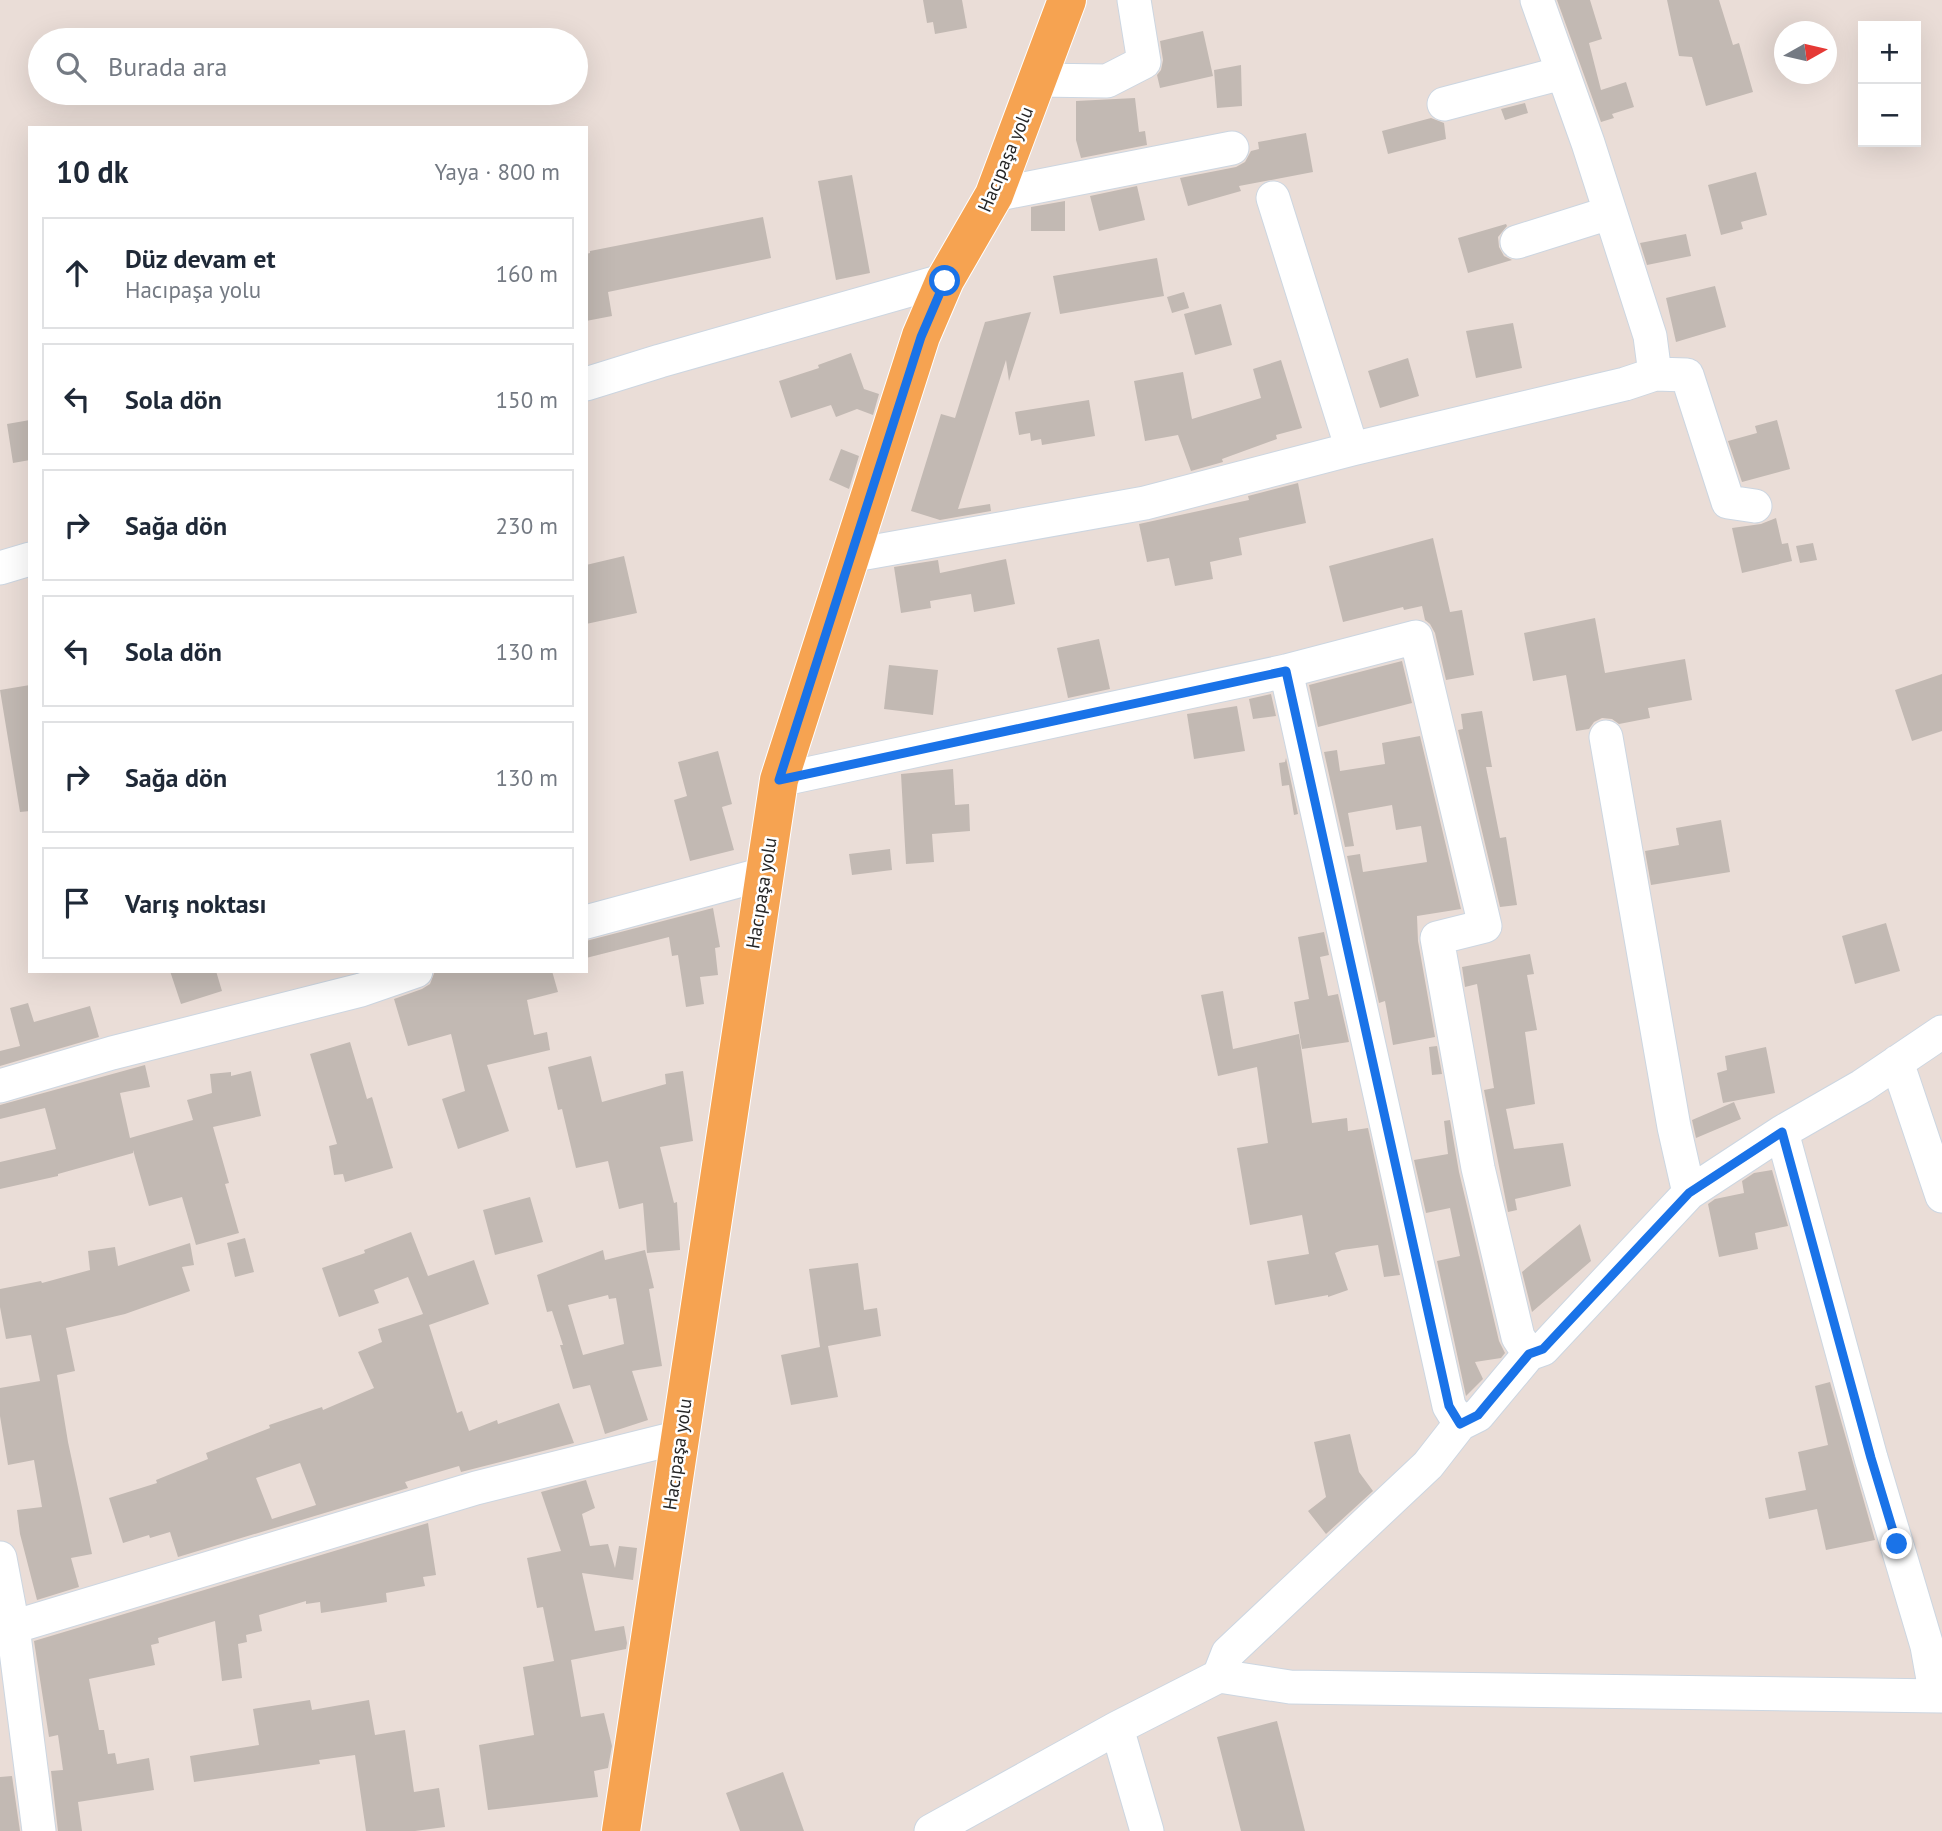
<!DOCTYPE html>
<html lang="tr">
<head>
<meta charset="utf-8">
<style>
	:root { --surface:#fff; --page:#f2f2f3; --text:#1f2937; --muted:#747a83; --line:#e0e1e3 }
	body { margin:0; font-family:"PT Sans",sans-serif; background:var(--page); color:var(--text) }
	.controls { position:absolute; right:21px; top:21px; display:grid; overflow:hidden; border-radius:0px; box-shadow:0 7px 28px #0002 }
	.controls button { width:63px; height:63px; display:grid; place-items:center; padding:0; border:0; border-bottom:2px solid var(--line); background:var(--surface); color:var(--text); font:35px sans-serif }
	.compass { position:absolute; left:1774px; top:21px; width:63px; height:63px; border-radius:50%; background:var(--surface); box-shadow:0 7px 28px #0002; rotate:82deg }
	.stop { position:absolute; width:21px; height:21px; margin:-16px; border:5px solid #1a73e8; border-radius:50%; background:#fff }
	.stop.end { background:#1a73e8; border-color:#fff; box-shadow:0 2px 7px #0008 }
	.list { margin:0; padding:0; list-style:none }
	h2 { display:flex; justify-content:space-between; align-items:center; height:91px; margin:0; padding:0 28px; font-size:30px }
	h2 small { font-size:23px; font-weight:400; color:var(--muted) }
	.list li { display:grid; grid-template-columns:46px 1fr auto; gap:21px; align-items:center; box-sizing:border-box; height:112px; margin:0 14px 14px; padding:0 14px; border:2px solid var(--line); border-radius:0px }
	.list b { display:block; font-size:26px; white-space:nowrap }
	.list p { margin:0; font-size:23px; white-space:nowrap; color:var(--muted) }
	.list em { font-size:23px; font-style:normal; color:var(--muted) }
	.icon { flex:none; width:38px; height:38px; fill:none; stroke:currentColor; stroke-width:2; stroke-linecap:round; stroke-linejoin:round }
	.map { position:relative; flex:none; width:1942px; height:1831px; overflow:hidden }
	.search { position:absolute; background:var(--surface); box-shadow:0 7px 28px #0002; left:28px; top:28px; width:560px; height:77px; display:flex; align-items:center; gap:18px; box-sizing:border-box; padding:0 24px; border-radius:38px; color:var(--muted); font-size:26px }
	.panel { position:absolute; background:var(--surface); box-shadow:0 7px 28px #0002; left:28px; top:126px; width:560px; height:847px; border-radius:0px }
	.map>svg:first-child { display:block }
	.building { fill:#c2b9b3; fill-rule:evenodd }
	.lines { fill:none; stroke-linecap:round; stroke-linejoin:round }
	.minor-casing { stroke:#ccd6e1; stroke-width:35 }
	.major-casing { stroke:#fff; stroke-width:40 }
	.minor { stroke:#fff; stroke-width:33 }
	.major { stroke:#f6a351; stroke-width:38 }
	.route { stroke:#1a73e8; stroke-width:9 }
	.labels { text-anchor:middle; dominant-baseline:central; stroke-width:5; stroke-linejoin:round; paint-order:stroke }
	.street-label { font-size:19px; fill:#272727; stroke:#fff }
</style>
</head>
<body>
<div class="map">
<svg width="1942" height="1831" viewBox="0 0 1942 1831">
	<rect width="100%" height="100%" fill="#eaddd7"/>
	<path class="building" d="M923 0H962L967 28 935 34 933 22 927 23Z
		M1557 0H1590L1602 39 1589 43 1601 90 1626 82 1634 107 1612 114 1614 118 1601 122Z
		M1667 0H1719L1733 45 1739 43 1753 92 1706 106 1692 57 1679 56Z
		M1203 31 1213 76 1160 88 1157 75 1161 70 1163 60 1160 41Z
		M1241 65 1242 106 1217 108 1214 70Z
		M1135 98 1139 132 1145 131 1147 145 1081 158 1076 140V101Z
		M1525 103 1528 113 1505 120 1501 109Z
		M1431 118 1444 123 1446 139 1388 154 1382 131Z
		M1306 133 1313 172 1239 186 1241 191 1188 206 1180 178 1236 167 1245 162 1251 151 1259 149 1258 142Z
		M1756 172 1767 215 1741 222 1743 229 1721 235 1708 185Z
		M852 175 870 273 836 280 818 181Z
		M1137 186 1145 220 1099 231 1090 196Z
		M1065 201V231H1031V207Z
		M763 217 771 258 608 292 612 316 586 321V254L590 253V251Z
		M1506 224 1507 226 1498 237 1499 247 1504 256 1512 260 1468 273 1458 238Z
		M1686 234 1691 256 1647 265 1640 243Z
		M1157 258 1164 296 1060 314 1053 276Z
		M1715 286 1726 327 1676 342 1666 298Z
		M1184 292 1189 308 1172 313 1167 297Z
		M1221 304 1232 345 1195 355 1184 314Z
		M1031 312 1009 381 1006 360 958 509 990 504 991 511 940 520 911 511 941 414 955 418 985 322Z
		M1513 323 1522 368 1476 378 1466 331Z
		M851 353 864 389 879 394 873 415 857 409 836 417 831 405 791 418 779 381 819 368 818 365Z
		M1408 358 1419 396 1380 408 1368 371Z
		M1281 360 1302 428 1276 435 1277 439 1222 459 1223 462 1191 471 1178 435 1145 441 1134 381 1183 372 1192 419 1261 398 1253 369Z
		M1089 400 1095 436 1042 445 1041 439 1031 441 1030 433 1019 435 1015 412Z
		M30 420V460L13 463 7 424Z
		M1777 420 1790 469 1742 482 1728 441 1757 433 1755 426Z
		M841 449 859 456 849 489 829 480Z
		M1298 483 1306 523 1239 538 1242 555 1210 562 1213 579 1175 586 1169 558 1147 562 1139 524 1249 500 1248 496Z
		M1776 518 1782 544 1788 543 1792 561 1742 573 1732 528 1761 524Z
		M1433 538 1450 612 1462 610 1474 675 1446 680 1435 633 1430 624 1425 620 1422 606 1404 610 1403 607 1343 622 1329 566Z
		M1813 543 1817 560 1800 563 1796 546Z
		M624 556 637 613 586 624V565Z
		M1006 559 1015 604 974 612 971 594 930 601 931 608 901 613 894 567 938 560 940 573Z
		M1595 618 1605 673 1685 659 1692 700 1648 708 1650 718 1619 724 1612 719 1602 718 1594 722 1589 729 1576 731 1566 675 1533 681 1524 633Z
		M1099 639 1110 689 1068 698 1057 648Z
		M1402 661 1412 703 1318 727 1309 685Z
		M889 665 938 670 933 715 884 709Z
		M1942 674V731L1912 741 1895 690Z
		M30 685V811L20 812 0 690Z
		M1271 694 1276 716 1253 719 1249 699Z
		M1237 706 1245 751 1194 759 1187 714Z
		M1482 711 1492 767H1486L1500 838 1506 837 1517 905 1500 907 1458 730 1463 729 1461 714Z
		M1420 736 1461 909 1417 916 1418 941 1435 1037 1393 1045 1385 1001 1379 1003 1347 856 1360 854 1363 872 1427 862 1421 826 1396 830 1392 805 1348 813 1354 846 1345 847 1324 752 1337 750 1340 771 1385 764 1382 743Z
		M718 751 732 804 722 807 734 850 690 861 674 800 687 796 678 762Z
		M1286 758 1298 814 1294 815 1289 785 1282 786 1279 763 1285 762Z
		M953 769 955 805 969 804 970 831 932 834 934 862 906 864 901 774Z
		M1721 820 1730 872 1651 885 1645 851 1679 845 1676 828Z
		M890 849 892 870 852 875 849 854Z
		M713 908 720 947 715 948 718 975 700 977 704 1004 686 1007 678 955 672 956 669 937 586 958V941Z
		M1886 923 1900 971 1855 984 1842 936Z
		M1324 932 1329 955 1320 957 1328 996 1338 994 1349 1042 1302 1049 1294 1002 1309 999 1298 937Z
		M1530 954 1534 974 1527 975 1537 1030 1525 1032 1535 1104 1506 1109 1514 1149 1563 1143 1571 1186 1515 1199 1517 1210 1508 1212 1484 1090 1494 1088 1477 984 1465 987 1462 967Z
		M170 971H216L222 991 181 1004Z
		M435 971H552L558 992 527 1000 534 1035 547 1032 550 1050 487 1065 509 1131 458 1149 442 1099 465 1091 451 1034 408 1046 394 999 422 989 430 984Z
		M1223 991 1233 1049 1299 1034 1312 1123 1347 1118 1348 1131 1368 1128 1400 1275 1384 1277 1378 1245 1342 1250 1335 1253 1348 1290 1328 1297V1295L1275 1305 1267 1261 1309 1254 1302 1215 1250 1225 1237 1148 1268 1143 1257 1067 1218 1076 1201 995Z
		M28 1003 34 1022 90 1006 99 1037 0 1066V1051L20 1046 10 1008Z
		M350 1042 367 1099 372 1097 393 1168 345 1182 343 1174 334 1175 329 1146 337 1144 310 1054Z
		M1437 1046 1442 1074 1432 1075 1429 1047Z
		M1766 1047 1775 1093 1723 1103 1717 1073 1727 1070 1725 1056Z
		M591 1056 602 1102 666 1084 665 1074 683 1071 693 1141 660 1147 674 1203 677 1202 680 1250 647 1253 643 1203 619 1209 608 1161 576 1168 562 1109 558 1110 548 1067Z
		M145 1065 150 1087 120 1093 130 1138 193 1120 187 1100 212 1093 210 1074 231 1072V1076L251 1071 261 1116 213 1127 229 1183 225 1184 239 1233 196 1245 182 1197 149 1206 133 1150V1153L58 1174V1176L0 1189V1162L56 1149 45 1108 0 1119V1105Z
		M1734 1102 1741 1119 1696 1138 1692 1120Z
		M1450 1120 1459 1172 1499 1341 1505 1353 1501 1358 1475 1362 1483 1379 1466 1396 1437 1261 1460 1256 1450 1208 1426 1213 1414 1160 1448 1154 1444 1121Z
		M1772 1170 1788 1226 1755 1233 1758 1249 1719 1257 1708 1204 1715 1199 1744 1193 1742 1181 1754 1173Z
		M530 1197 543 1242 495 1255 483 1210Z
		M1580 1224 1591 1261 1532 1312 1522 1272Z
		M411 1232 428 1276 474 1260 489 1304 429 1325 457 1413 462 1411 469 1431 497 1420 498 1424 559 1403 574 1443 461 1472 459 1466 405 1482 408 1488 178 1557 170 1532 150 1538 149 1535 123 1543 109 1498 157 1483 156 1480 208 1459 206 1453 270 1428 269 1425 322 1407 323 1410 374 1388 358 1352 382 1342 378 1329 423 1314 408 1277 374 1290 379 1303 339 1317 322 1268 365 1253 364 1250ZM300 1463 316 1505 272 1519 256 1478Z
		M245 1238 254 1272 235 1277 227 1243Z
		M190 1243 194 1265 182 1267 190 1291 125 1314 66 1328 75 1371 57 1375 68 1442 92 1554 71 1558 79 1587 37 1600 20 1534 17 1510 42 1507 34 1460 8 1465 0 1416V1388L40 1381 31 1335 6 1339 0 1307V1289L41 1281 42 1283 90 1270 88 1251 115 1247 118 1266Z
		M603 1250 605 1260 645 1250 654 1288 649 1289 662 1366 632 1371 648 1420 605 1434 590 1385 573 1389 560 1345H563L552 1311 547 1312 537 1275ZM608 1295 609 1299 616 1298 624 1344 583 1355 568 1305Z
		M858 1263 864 1310 877 1308 881 1336 828 1346 838 1397 791 1405 781 1355 820 1347 809 1269Z
		M1830 1382 1875 1540 1826 1550 1817 1509 1769 1519 1765 1498 1806 1490 1798 1452 1828 1445 1815 1386Z
		M1350 1434 1359 1472 1373 1491 1326 1534 1308 1511 1326 1497 1314 1442Z
		M586 1480 595 1508 582 1514 590 1546 608 1544 615 1568 619 1546 637 1548 633 1580 582 1573 595 1631 624 1626 627 1643 626 1649 571 1660 581 1717 604 1713 612 1746 608 1768 594 1771 598 1797 488 1810 479 1745 534 1735 523 1667 554 1661 543 1607 537 1608 527 1558 561 1551 541 1492Z
		M428 1523 436 1575 423 1577 425 1586 386 1593 387 1602 321 1613 320 1602 306 1604V1601L259 1615 262 1631 246 1635 247 1642 238 1644 242 1678 222 1681 215 1621 158 1638 159 1643 151 1645 155 1665 89 1679 99 1730H104L108 1754 115 1753 117 1764 149 1758 154 1790 78 1802 82 1831H58L51 1771 63 1770 58 1735 49 1737 34 1641Z
		M310 1700 312 1710 369 1700 375 1735 405 1730 414 1792 439 1788 445 1827 415 1831H366L355 1755 319 1760 320 1764 194 1782 190 1756 259 1745 253 1709Z
		M1277 1721 1305 1831H1241L1217 1737Z
		M783 1772 804 1831H740L726 1793Z
		M12 1776 20 1831H0V1777Z"/>
	<g class="lines">
		<defs>
			<path id="minor" d="M1037 80 1107 81 1144 62 1134 0
				M1444 104 1562 73
				M994 195 1232 148
				M1273 198 1352 449
				M1517 242 1609 213
				M1655 374 1687 375 1728 502 1755 506
				M586 384 660 361 945 280
				M849 556 1145 503 1352 449 1625 384 1655 374 1650 336 1588 143 1537 0
				M0 568 30 559
				M1286 671 1449 1406 1460 1424
				M1606 737 1674 1127 1689 1193
				M779 780 1286 671 1416 637 1485 926 1437 938 1478 1168 1518 1337 1529 1354
				M586 922 764 874
				M1897 1062 1942 1196
				M0 1086 112 1053 361 990 416 971
				M1782 1132 1871 1458 1927 1646 1936 1696
				M0 1558 13 1627 39 1831
				M13 1627 476 1488 680 1437
				M1219 1676 1228 1653 1428 1465 1460 1424 1478 1415 1529 1354 1543 1349 1689 1193 1782 1132 1862 1086 1942 1032
				M1117 1728 1147 1831
				M931 1831 1117 1728 1219 1676 1290 1687 1942 1696"/>
			<path id="major" d="M621 1831 779 780 921 336 945 280 994 195 1067 0"/>
		</defs>
		<use href="#minor" class="minor-casing"/>
		<use href="#major" class="major-casing"/>
		<use href="#minor" class="minor"/>
		<use href="#major" class="major"/>
	</g>
	<g class="lines">
		<path class="route" d="M945 281 921 337 779 780 1286 671 1449 1406 1460 1424 1478 1415 1529 1354 1543 1349 1689 1193 1782 1132 1871 1458 1897 1544"/>
	</g>
	<g class="labels">
		<g class="street-label">
			<text transform="translate(1005 159) rotate(-67)">Hacıpaşa yolu</text>
			<text transform="translate(761 893) rotate(-81)">Hacıpaşa yolu</text>
			<text transform="translate(677 1454) rotate(-82)">Hacıpaşa yolu</text>
		</g>
	</g>
</svg>
<div class="controls">
<button>+</button>
<button>−</button>
</div>
<svg class="compass" viewBox="-18 -18 36 36"><path d="M0-13l5 13h-10z" fill="#e53935"/><path d="M0 13l5-13h-10z" fill="#747a83"/></svg>
<div class="stop" style="left:945px;top:281px"></div>
<div class="stop end" style="left:1897px;top:1544px"></div>
<div class="search"><svg class="icon" aria-label="search" viewBox="0 0 24 24"><circle cx="10" cy="10" r="6"/><path d="M15 15l6 6"/></svg>Burada ara</div>
<section class="panel">
<h2>10 dk<small>Yaya · 800 m</small></h2>
<ul class="list">
<li><svg class="icon" aria-label="ahead" viewBox="0 0 24 24"><path d="M12 20V5M6 11l6-6 6 6"/></svg><div><b>Düz devam et</b><p>Hacıpaşa yolu</p></div><em>160 m</em></li>
<li><svg class="icon" aria-label="left" viewBox="0 0 24 24"><path d="M17 20v-9H6M10 6l-5 5 5 5"/></svg><div><b>Sola dön</b></div><em>150 m</em></li>
<li><svg class="icon" aria-label="right" viewBox="0 0 24 24"><path d="M7 20v-9h11M14 6l5 5-5 5"/></svg><div><b>Sağa dön</b></div><em>230 m</em></li>
<li><svg class="icon" aria-label="left" viewBox="0 0 24 24"><path d="M17 20v-9H6M10 6l-5 5 5 5"/></svg><div><b>Sola dön</b></div><em>130 m</em></li>
<li><svg class="icon" aria-label="right" viewBox="0 0 24 24"><path d="M7 20v-9h11M14 6l5 5-5 5"/></svg><div><b>Sağa dön</b></div><em>130 m</em></li>
<li><svg class="icon" aria-label="arrive" viewBox="0 0 24 24"><path d="M6 21V4h12l-3 4 3 4H6"/></svg><div><b>Varış noktası</b></div></li>
</ul>
</section>
</div>
</body>
</html>
